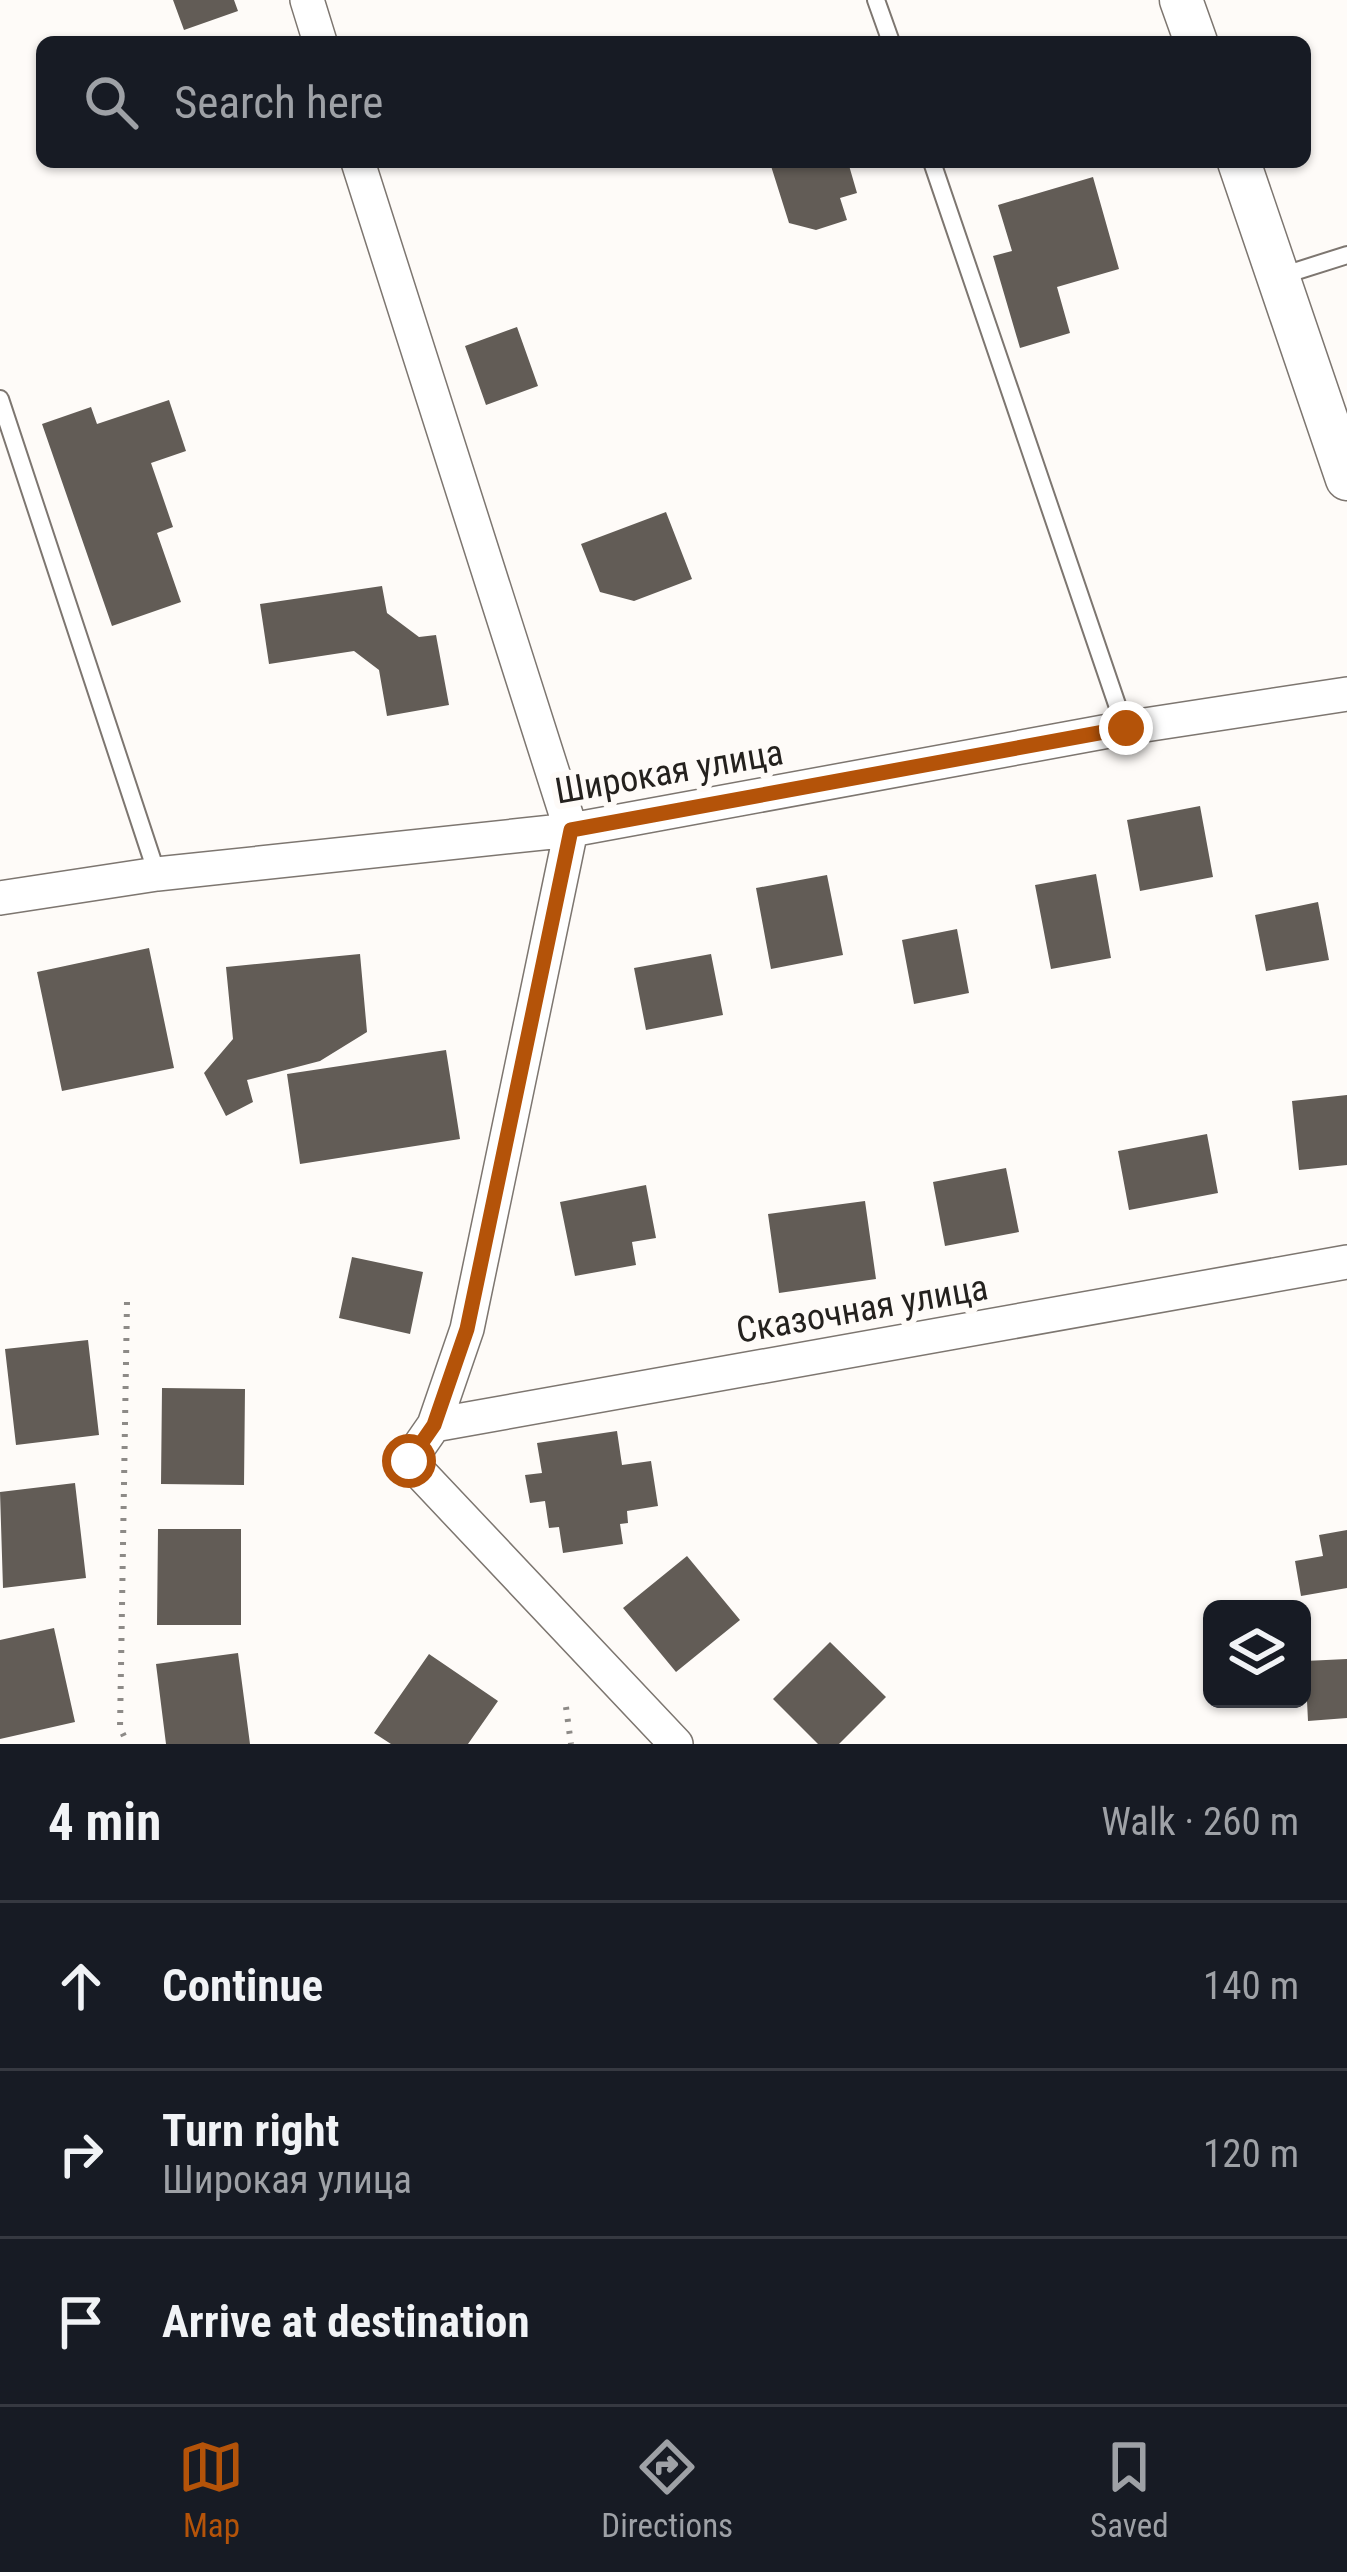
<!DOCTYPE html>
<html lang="en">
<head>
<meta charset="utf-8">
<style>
	:root { --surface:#171b24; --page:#20242c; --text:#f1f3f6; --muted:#9ea1a6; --line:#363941; --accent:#b45309 }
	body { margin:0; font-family:"Roboto Condensed",sans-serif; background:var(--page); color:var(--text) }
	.controls { position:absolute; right:36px; bottom:36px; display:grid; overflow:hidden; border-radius:18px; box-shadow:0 3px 9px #0004 }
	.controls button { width:108px; height:108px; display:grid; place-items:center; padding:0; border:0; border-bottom:3px solid var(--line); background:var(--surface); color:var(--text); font:60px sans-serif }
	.stop { position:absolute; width:36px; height:36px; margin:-27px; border:9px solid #b45309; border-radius:50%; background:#fff }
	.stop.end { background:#b45309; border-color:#fff; box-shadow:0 3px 12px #0008 }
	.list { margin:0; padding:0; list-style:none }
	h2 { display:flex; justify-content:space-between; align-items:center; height:156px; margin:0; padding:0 48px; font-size:51px }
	h2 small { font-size:39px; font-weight:400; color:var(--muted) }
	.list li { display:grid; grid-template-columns:78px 1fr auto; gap:36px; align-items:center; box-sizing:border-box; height:168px; padding:0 48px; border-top:3px solid var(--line) }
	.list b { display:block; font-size:45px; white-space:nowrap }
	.list p { margin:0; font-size:39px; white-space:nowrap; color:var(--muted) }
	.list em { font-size:39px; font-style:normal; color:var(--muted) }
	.icon { flex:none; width:66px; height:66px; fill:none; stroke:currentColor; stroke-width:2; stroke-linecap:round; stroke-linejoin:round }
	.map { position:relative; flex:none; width:1347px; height:1744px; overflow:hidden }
	.search { position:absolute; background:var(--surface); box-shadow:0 3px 9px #0004; left:36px; right:36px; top:36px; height:132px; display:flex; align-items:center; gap:30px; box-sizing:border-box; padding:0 42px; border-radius:18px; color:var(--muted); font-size:45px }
	.sheet { height:660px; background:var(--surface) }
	nav { display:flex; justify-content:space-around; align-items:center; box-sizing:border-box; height:168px; border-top:3px solid var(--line); background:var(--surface); font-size:33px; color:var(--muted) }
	nav a { display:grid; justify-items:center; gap:6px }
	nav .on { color:var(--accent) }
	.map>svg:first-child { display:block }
	.building { fill:#625c56 }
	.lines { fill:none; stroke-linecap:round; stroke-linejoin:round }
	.service-casing { stroke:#7d7670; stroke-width:20 }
	.minor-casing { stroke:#7d7670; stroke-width:36 }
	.tertiary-casing { stroke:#7d7670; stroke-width:45 }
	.path { stroke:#8d8a87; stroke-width:6; stroke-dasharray:3 9; stroke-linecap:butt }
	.service { stroke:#fff; stroke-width:16 }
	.minor { stroke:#fff; stroke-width:33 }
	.tertiary { stroke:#fff; stroke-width:42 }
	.route { stroke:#b45309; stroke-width:15 }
	.labels { text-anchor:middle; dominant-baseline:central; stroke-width:12; stroke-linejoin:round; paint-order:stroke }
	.street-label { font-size:36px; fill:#24211e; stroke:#fefbf8 }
</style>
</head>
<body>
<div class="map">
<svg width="1347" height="1744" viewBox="0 0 1347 1744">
	<rect width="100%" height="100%" fill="#fefbf8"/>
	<path class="building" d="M173 0H234L238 11 184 30Z
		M775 162H848L857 193 840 198 847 220 816 230 789 223 771 166Z
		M1093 177 1119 269 1057 287 1070 333 1020 348 993 256 1012 251 998 205Z
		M517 327 538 386 486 405 465 346Z
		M169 400 186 451 151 463 173 527 157 533 181 602 112 626 42 424 91 407 97 424Z
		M666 512 692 579 634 601 600 592 581 544Z
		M382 586 387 613 419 637 436 635 449 705 387 716 379 670 354 651 269 664 260 604Z
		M1200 806 1213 877 1140 891 1127 820Z
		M1096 874 1111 958 1051 969 1035 885Z
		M827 875 843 955 771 969 756 888Z
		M1318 902 1329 960 1266 971 1255 915Z
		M957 929 969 993 914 1004 902 940Z
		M149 948 174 1068 62 1091 37 972Z
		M360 954 367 1032 320 1061 247 1080 253 1102 226 1116 204 1073 233 1039 226 967Z
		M711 954 723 1015 646 1030 634 968Z
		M446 1050 460 1139 300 1164 287 1074Z
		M1347 1095V1165L1299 1170 1292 1101Z
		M1207 1134 1218 1193 1129 1210 1118 1151Z
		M1006 1168 1019 1232 945 1246 933 1182Z
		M646 1185 656 1238 632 1242 636 1265 575 1276 560 1202Z
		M865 1201 876 1279 779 1293 768 1214Z
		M352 1257 423 1272 410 1334 339 1318Z
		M88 1340 99 1435 16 1445 5 1349Z
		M162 1388 245 1389 244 1485 161 1484Z
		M617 1431 622 1465 651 1461 658 1506 627 1511 628 1523 620 1524 623 1544 563 1553 559 1527 549 1528 545 1501 530 1503 525 1475 542 1473 537 1443Z
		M75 1483 86 1578 3 1588 0 1492Z
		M158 1529H241V1625H157Z
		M1347 1530V1588L1301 1596 1295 1561 1323 1556 1319 1535Z
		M687 1556 740 1620 676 1672 623 1608Z
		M54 1628 75 1722 0 1739V1640Z
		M830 1642 886 1697 839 1744H818L773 1699Z
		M238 1653 250 1744H166L156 1664Z
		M429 1654 498 1701 468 1744H391L374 1733Z
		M1347 1659V1718L1308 1721 1305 1661Z"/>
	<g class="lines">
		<defs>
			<path id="service" d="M876 0 891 42
				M932 162 1125 728
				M1281 276 1347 255
				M0 399 157 874"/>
			<path id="minor" d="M307 0 320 42
				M358 162 571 830 467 1329 434 1425
				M0 898 157 874 571 830 1125 728 1347 694
				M676 1744 409 1461 434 1425 1347 1262"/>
			<path id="tertiary" d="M1181 0 1196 42
				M1239 162 1347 479"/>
		</defs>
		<use href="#service" class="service-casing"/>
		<use href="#minor" class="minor-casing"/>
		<use href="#tertiary" class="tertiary-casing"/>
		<path class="path" d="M127 1302 120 1728 128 1744
			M566 1707 571 1744"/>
		<use href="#service" class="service"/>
		<use href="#minor" class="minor"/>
		<use href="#tertiary" class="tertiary"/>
	</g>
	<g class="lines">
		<path class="route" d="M409 1461 434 1425 467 1329 571 830 1126 728"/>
	</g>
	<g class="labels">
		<g class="street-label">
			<text transform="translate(669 772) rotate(-10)">Широкая улица</text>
			<text transform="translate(862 1309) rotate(-10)">Сказочная улица</text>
		</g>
	</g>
</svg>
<div class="controls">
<button><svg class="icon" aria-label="layers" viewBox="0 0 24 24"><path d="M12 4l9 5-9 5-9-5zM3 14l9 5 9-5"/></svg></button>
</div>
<div class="stop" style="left:409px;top:1461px"></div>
<div class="stop end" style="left:1126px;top:728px"></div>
<div class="search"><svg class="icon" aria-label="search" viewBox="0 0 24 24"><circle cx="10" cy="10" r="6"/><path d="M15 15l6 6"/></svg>Search here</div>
</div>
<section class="sheet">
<h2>4 min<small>Walk · 260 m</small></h2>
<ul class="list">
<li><svg class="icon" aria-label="ahead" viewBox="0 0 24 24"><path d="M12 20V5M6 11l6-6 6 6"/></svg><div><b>Continue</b></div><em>140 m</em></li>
<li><svg class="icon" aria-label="right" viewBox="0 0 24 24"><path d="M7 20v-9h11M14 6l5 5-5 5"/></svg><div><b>Turn right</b><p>Широкая улица</p></div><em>120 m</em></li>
<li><svg class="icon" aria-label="arrive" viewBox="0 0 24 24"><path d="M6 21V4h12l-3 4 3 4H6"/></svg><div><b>Arrive at destination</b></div></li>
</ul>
</section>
<nav>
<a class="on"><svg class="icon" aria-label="map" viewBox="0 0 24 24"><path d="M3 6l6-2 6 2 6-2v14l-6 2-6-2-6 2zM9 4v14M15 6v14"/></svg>Map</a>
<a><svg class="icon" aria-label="directions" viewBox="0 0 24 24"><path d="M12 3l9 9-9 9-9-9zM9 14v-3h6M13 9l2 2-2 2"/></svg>Directions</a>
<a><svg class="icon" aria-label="saved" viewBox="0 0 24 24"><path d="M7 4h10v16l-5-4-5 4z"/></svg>Saved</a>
</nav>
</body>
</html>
